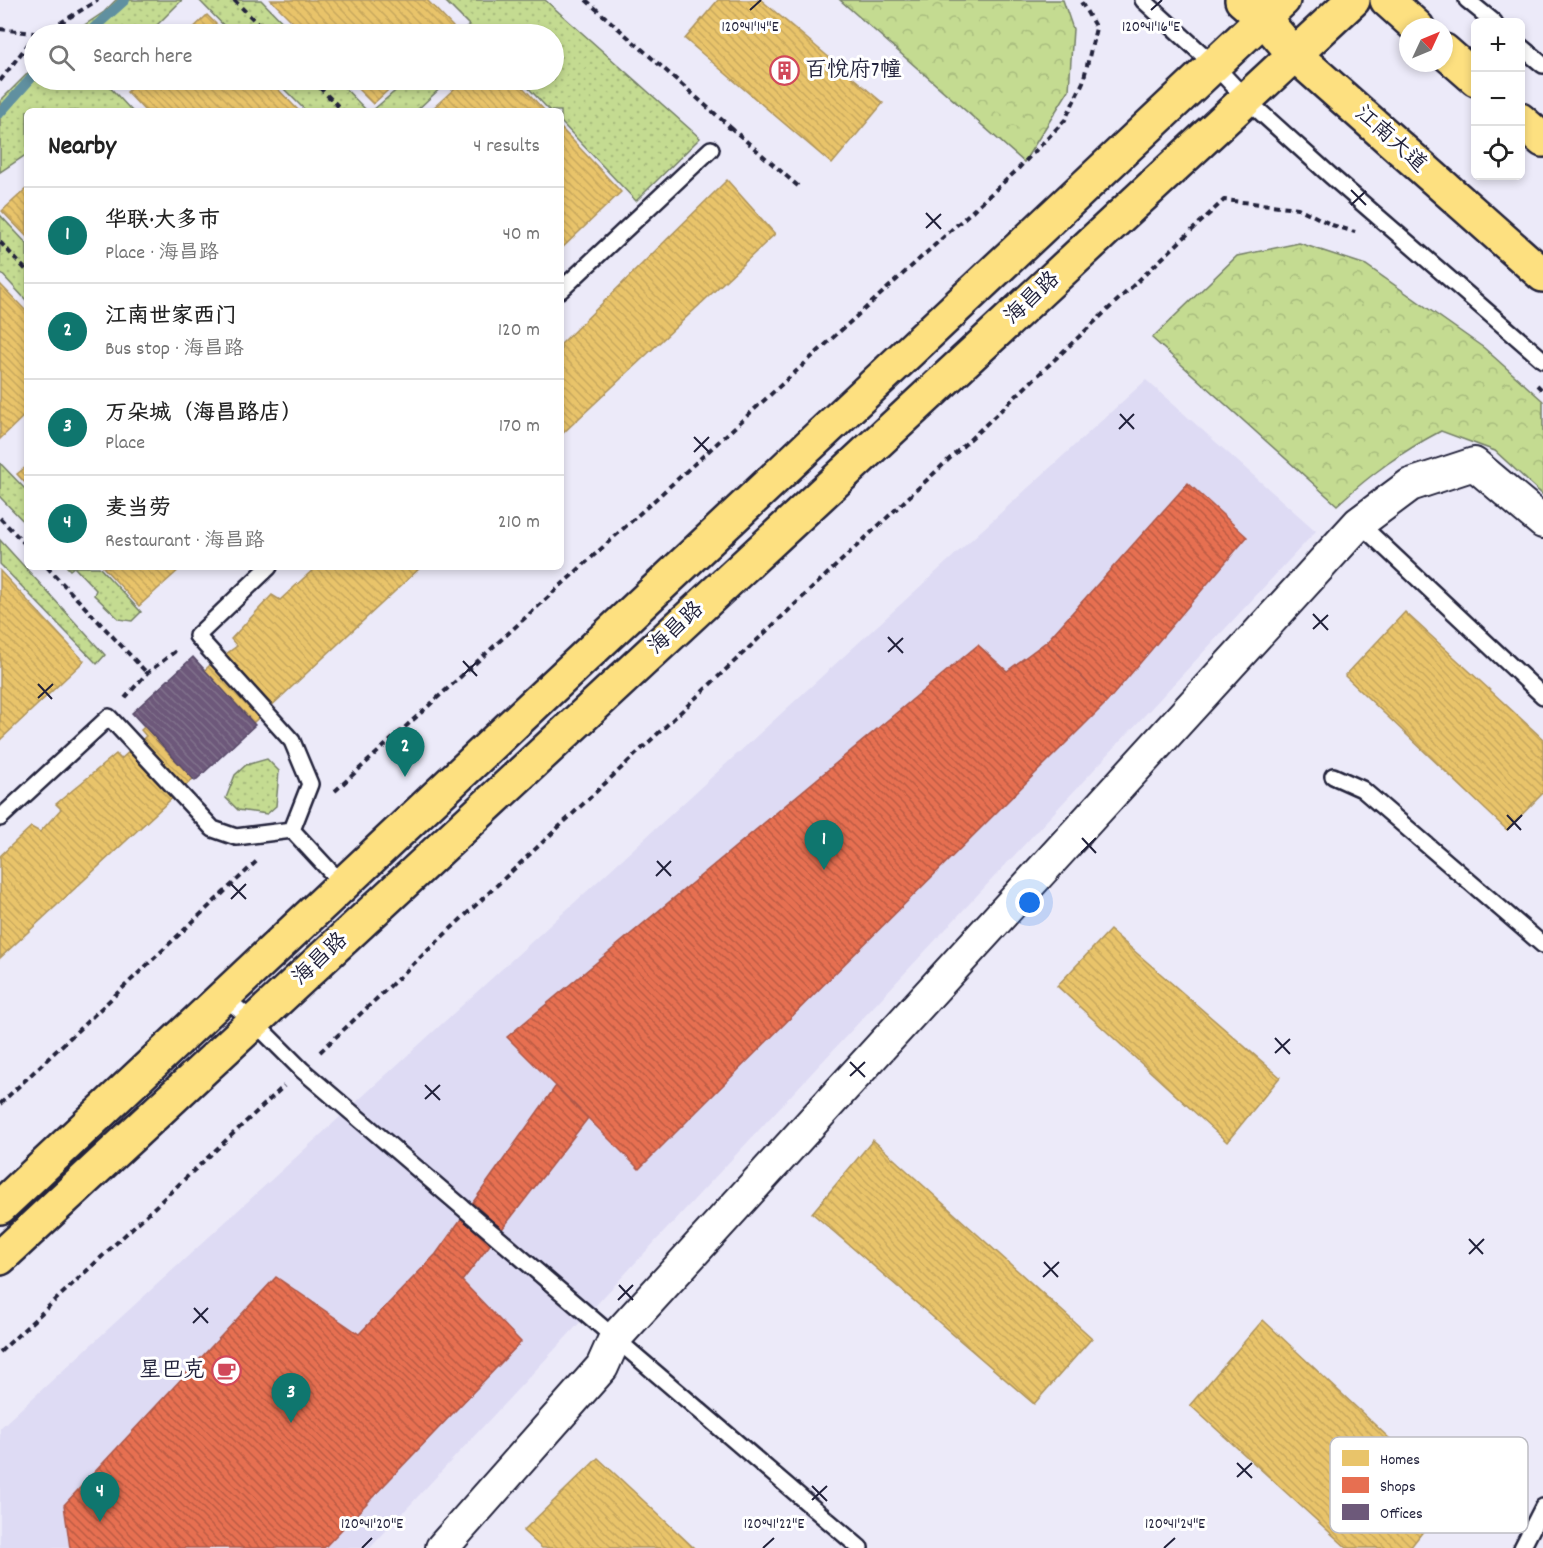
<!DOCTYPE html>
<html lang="en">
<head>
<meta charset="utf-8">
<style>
	:root { --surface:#fff; --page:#f2f2f2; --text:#222; --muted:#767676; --line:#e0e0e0; --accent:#0f766e }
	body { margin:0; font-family:Dekko,"LXGW WenKai TC",sans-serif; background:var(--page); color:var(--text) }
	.controls { position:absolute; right:18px; top:18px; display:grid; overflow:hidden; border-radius:9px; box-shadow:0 3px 9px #0003 }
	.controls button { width:54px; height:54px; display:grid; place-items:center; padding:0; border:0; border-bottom:2px solid var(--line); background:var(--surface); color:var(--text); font:30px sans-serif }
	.compass { position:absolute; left:1399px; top:18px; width:54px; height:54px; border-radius:50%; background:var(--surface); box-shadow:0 3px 9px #0003; rotate:46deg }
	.you { position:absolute; left:1030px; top:903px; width:21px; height:21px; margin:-15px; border:4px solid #fff; border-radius:50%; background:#1a73e8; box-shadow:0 0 0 9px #1a73e833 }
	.badge { display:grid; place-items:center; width:39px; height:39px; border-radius:50%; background:var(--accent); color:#fff; font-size:20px; font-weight:700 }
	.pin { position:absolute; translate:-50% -50px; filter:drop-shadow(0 2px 3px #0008) }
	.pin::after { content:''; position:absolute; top:32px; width:21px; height:18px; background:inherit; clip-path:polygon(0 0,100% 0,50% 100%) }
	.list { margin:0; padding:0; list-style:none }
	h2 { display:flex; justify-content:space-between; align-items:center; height:78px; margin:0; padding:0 24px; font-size:26px }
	h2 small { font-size:20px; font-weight:400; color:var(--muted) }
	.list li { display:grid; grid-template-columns:39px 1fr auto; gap:18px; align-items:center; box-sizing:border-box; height:96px; padding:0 24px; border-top:2px solid var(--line) }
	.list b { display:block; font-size:22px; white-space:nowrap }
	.list p { margin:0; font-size:20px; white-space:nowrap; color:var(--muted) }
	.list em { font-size:20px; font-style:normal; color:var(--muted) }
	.icon { flex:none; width:33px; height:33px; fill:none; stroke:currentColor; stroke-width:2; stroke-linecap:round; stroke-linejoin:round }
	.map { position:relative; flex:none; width:1543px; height:1548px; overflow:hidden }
	.search { position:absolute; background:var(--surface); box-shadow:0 3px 9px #0003; left:24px; top:24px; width:540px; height:66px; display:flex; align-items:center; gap:15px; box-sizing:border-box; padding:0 21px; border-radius:33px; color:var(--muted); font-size:22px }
	.panel { position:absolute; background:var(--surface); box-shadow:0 3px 9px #0003; left:24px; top:108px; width:540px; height:462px; border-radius:9px }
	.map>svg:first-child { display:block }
	.built { fill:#dedbf4 }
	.forest { fill:url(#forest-crowns); stroke:#737e66; stroke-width:1.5 }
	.garden { fill:url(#garden-dots); stroke:#737e66; stroke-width:1.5 }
	.homes { fill:url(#homes-back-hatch); stroke:#ad935c; stroke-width:1.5 }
	.shops { fill:url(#shops-back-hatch); stroke:#ac584a; stroke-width:1.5 }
	.offices { fill:url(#offices-back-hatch); stroke:#564867; stroke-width:1.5 }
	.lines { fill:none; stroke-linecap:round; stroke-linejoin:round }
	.stream { stroke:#6090a0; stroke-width:10 }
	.lane-casing { stroke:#22223b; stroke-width:20 }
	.street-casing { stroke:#22223b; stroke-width:36 }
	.primary-casing { stroke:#22223b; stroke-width:38 }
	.highway-casing { stroke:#22223b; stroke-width:38 }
	.path { stroke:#22223b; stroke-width:4; stroke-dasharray:6 4.5; stroke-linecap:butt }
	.lane { stroke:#fff; stroke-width:15 }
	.street { stroke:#fff; stroke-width:32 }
	.primary { stroke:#fde080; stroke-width:33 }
	.highway { stroke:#fde080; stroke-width:33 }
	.ticks { fill:none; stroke:#22223b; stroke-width:2 }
	.labels { text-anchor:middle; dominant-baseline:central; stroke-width:6; stroke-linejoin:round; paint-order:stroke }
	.poi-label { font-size:22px; fill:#22223b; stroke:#fff; text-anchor:start }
	.street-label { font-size:22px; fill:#22223b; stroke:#fff }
	.key { fill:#fff; stroke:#bdbdc4; stroke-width:1.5 }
	.key-label { font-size:16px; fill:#22223b }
	.ticks-label { font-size:15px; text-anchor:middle; fill:#22223b; stroke:#fff; stroke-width:6; stroke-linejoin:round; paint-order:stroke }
</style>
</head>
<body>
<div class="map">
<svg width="1543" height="1548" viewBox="0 0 1543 1548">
	<defs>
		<pattern id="forest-crowns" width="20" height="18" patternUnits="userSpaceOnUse" patternTransform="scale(1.5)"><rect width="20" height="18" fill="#c4db91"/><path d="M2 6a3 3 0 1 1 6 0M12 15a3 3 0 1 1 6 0" fill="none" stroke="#a8bc7e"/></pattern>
		<pattern id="garden-dots" width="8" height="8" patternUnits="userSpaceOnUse" patternTransform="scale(1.5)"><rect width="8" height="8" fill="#c4db91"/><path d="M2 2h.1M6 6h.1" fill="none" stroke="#a8bc7e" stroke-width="1.8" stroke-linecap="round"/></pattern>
		<pattern id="homes-back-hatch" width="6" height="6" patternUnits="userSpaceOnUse" patternTransform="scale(1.5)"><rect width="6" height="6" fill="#e9c46a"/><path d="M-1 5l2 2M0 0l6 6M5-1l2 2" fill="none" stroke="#c8a85d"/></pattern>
		<pattern id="shops-back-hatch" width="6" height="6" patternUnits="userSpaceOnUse" patternTransform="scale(1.5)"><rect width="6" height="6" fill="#e76f51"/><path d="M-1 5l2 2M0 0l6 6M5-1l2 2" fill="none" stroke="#bb5b44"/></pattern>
		<pattern id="offices-back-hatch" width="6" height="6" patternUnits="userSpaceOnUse" patternTransform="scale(1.5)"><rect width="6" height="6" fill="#6d597a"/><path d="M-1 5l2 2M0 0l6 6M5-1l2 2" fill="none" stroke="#81728c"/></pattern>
	</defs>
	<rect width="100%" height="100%" fill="#eceaf9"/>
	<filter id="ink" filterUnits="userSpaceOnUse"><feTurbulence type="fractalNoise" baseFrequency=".0167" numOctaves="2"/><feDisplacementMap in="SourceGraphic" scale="12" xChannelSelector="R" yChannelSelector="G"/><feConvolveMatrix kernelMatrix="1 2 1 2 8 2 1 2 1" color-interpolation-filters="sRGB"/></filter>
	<g filter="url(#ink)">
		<path class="built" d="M1146 380 1316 531 370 1548H0V1428Z"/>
		<path class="forest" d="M840 0H1063L1073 29 1069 90 1024 162Z
			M1299 243 1366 265 1484 348 1543 401V495L1495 451 1441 431C1401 452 1371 474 1337 505L1152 338 1237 256Z"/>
		<path class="garden" d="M116 0H182L148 34H71L104 12Z
			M199 0H261L294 34H232Z
			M444 0H545L700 138 636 201 561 122V111H550L521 80H554V34H458L469 25Z
			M34 67V80H103L132 111H27V154L0 172V101Z
			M275 80H337L367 111H306Z
			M408 80H449L416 111H372Z
			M0 215 27 244V301L0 272Z
			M0 463 27 491V525L0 497Z
			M0 540 105 655 97 664 0 564Z
			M67 567H99L141 612 132 621 119 619 94 595 96 590 74 567 70 570Z
			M267 759 279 771 276 806 267 814 238 810 226 798 235 775 246 765Z"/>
		<path class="homes" d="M271 0H427L453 27 445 34H305Z
			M718 0H761L883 103 832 164 685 39Z
			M207 15 226 34H187Z
			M140 80H269L299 111H145L127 92Z
			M349 80H399L373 104Z
			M464 80H516L545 111H430Z
			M561 128 621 192 561 249Z
			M727 180 775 234 561 435V344Z
			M27 188V237L2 211Z
			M0 284 27 312V413L0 439Z
			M27 466V485L17 474Z
			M103 567H182L139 606Z
			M316 567H421L0 958V856L31 827 40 832 61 809 56 804 116 754 121 759 146 736 141 730 209 666 237 646 231 639 272 595 280 600Z
			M0 571 84 661 0 740Z
			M1405 612 1543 739V793L1507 830 1345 676Z
			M1110 930 1280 1077 1227 1142 1057 986Z
			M873 1140 1092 1338 1034 1404 812 1213Z
			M1263 1320 1451 1496 1410 1548H1347L1190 1405Z
			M598 1458 694 1548H542L523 1531Z"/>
		<path class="shops" d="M1188 483 1247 537 1107 702 1046 642Z
			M1046 642 1107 702 639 1169 507 1037 978 645 1007 671Z
			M556 1086 588 1118 462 1281 436 1254Z
			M436 1254 521 1342 324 1548H70L64 1505 276 1277 359 1334Z"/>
		<path class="offices" d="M193 657 255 725 195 781 132 713Z"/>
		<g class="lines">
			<path class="stream" d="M87 34 125 0
				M0 113 34 75"/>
			<defs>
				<path id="lane" d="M1143 0 1214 65 1247 100 1331 176 1543 360
					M1467 0 1494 22
					M1520 46 1543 65
					M561 290 711 149
					M1359 523 1543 696
					M269 567 197 636 292 741 310 784 292 830 343 885
					M1333 776 1362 789 1543 945
					M0 818 109 717 213 829 236 837 292 830
					M224 997 254 1022 302 1070 860 1548
					M1522 1548 1543 1507"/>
				<path id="street" d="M442 1548 602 1367 615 1338 1359 523 1410 485 1474 464 1543 522"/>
				<path id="primary" d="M0 1207 1283 0
					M0 1258 1353 0"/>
				<path id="highway" d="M1242 0 1264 19 1295 55 1543 275
					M1387 0 1417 27
					M1444 51 1476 79
					M1520 120 1543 140"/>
			</defs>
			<use href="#lane" class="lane-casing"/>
			<use href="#street" class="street-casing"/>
			<use href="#primary" class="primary-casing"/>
			<use href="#highway" class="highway-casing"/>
			<path class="path" d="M234 0 268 34
				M586 0 730 127 727 131
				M0 29 42 34
				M42 34 98 0
				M312 80 343 111
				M0 81 29 43 34 39
				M730 127 799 187
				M0 242 27 271
				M1537 385 1543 391
				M0 518 27 546
				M47 567 147 673
				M125 698 147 673 177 650
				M335 791 1015 172 1065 120 1083 82 1096 28 1080 0
				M320 1052 1224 200 1298 208 1332 225 1355 232
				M0 1104 258 860
				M0 1352 284 1086"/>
			<use href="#lane" class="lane"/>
			<use href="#street" class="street"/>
			<use href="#primary" class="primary"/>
			<use href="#highway" class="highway"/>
		</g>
	</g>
	<path class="ticks" d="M750 10 761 0M1151 10 1162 0M1351 190 1366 205M1351 205 1366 191M926 213 941 229M926 228 941 214M1120 414 1134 429M1119 429 1134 414M694 437 709 452M694 452 709 437M1313 614 1328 630M1313 629 1328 615M888 637 903 653M888 652 903 638M463 661 477 676M463 675 478 661M38 684 52 699M38 698 53 684M1507 815 1521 830M1507 830 1522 815M1082 838 1096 853M1081 853 1096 838M657 861 671 876M656 876 671 861M231 884 246 899M231 899 246 884M1275 1038 1290 1054M1275 1053 1290 1039M850 1062 865 1077M850 1076 865 1062M425 1085 440 1100M425 1099 440 1085M1469 1239 1483 1254M1469 1254 1484 1239M1044 1262 1058 1277M1043 1277 1059 1262M619 1285 633 1300M618 1300 633 1285M194 1308 208 1323M193 1323 208 1308M1237 1463 1252 1478M1237 1477 1252 1463M812 1486 827 1501M812 1500 827 1486M362 1548 372 1538M763 1548 774 1538M1164 1548 1175 1538"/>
	<defs>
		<symbol id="building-ring" viewBox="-11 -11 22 22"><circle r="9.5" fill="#fff" stroke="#d1495b" stroke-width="1.5"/><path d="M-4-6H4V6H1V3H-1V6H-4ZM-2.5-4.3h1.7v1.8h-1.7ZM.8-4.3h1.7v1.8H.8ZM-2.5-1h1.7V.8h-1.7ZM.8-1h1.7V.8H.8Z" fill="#d1495b"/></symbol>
		<symbol id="cafe-ring" viewBox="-11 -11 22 22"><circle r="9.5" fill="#fff" stroke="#d1495b" stroke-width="1.5"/><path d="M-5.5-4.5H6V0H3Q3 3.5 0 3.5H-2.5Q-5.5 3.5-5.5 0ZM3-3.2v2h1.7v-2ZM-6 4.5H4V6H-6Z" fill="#d1495b"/></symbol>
	</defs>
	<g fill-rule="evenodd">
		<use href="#building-ring" x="768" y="54" width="33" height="33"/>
		<use href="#cafe-ring" x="210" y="1354" width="33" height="33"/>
	</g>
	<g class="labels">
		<g class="poi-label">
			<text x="805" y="71">百悦府7幢</text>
			<text x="205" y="1371" text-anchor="end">星巴克</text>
		</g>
		<g class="street-label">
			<text transform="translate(1390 140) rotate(42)">江南大道</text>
			<text transform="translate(1033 299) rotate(-43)">海昌路</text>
			<text transform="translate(677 629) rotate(-43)">海昌路</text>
			<text transform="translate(321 960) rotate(-43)">海昌路</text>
		</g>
	</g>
	<rect x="1330" y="1437" width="198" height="96" rx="9" class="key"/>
	<rect x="1342" y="1450" width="27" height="16" fill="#e9c46a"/>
	<rect x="1342" y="1477" width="27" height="16" fill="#e76f51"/>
	<rect x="1342" y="1504" width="27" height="16" fill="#6d597a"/>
	<g class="key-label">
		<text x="1380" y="1464">Homes</text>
		<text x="1380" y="1491">Shops</text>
		<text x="1380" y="1518">Offices</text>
	</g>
	<g class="ticks-label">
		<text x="750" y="31">120°41'14"E</text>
		<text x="1151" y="31">120°41'16"E</text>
		<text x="372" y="1528">120°41'20"E</text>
		<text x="774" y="1528">120°41'22"E</text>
		<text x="1175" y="1528">120°41'24"E</text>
	</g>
</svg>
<div class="controls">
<button>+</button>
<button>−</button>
<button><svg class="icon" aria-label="locate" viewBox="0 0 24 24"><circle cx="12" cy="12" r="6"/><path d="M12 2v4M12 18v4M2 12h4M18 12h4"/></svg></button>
</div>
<svg class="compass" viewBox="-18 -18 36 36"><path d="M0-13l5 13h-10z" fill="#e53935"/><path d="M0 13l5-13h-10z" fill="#767676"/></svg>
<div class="you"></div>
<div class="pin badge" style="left:824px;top:870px">1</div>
<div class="pin badge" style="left:405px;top:777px">2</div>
<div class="pin badge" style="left:291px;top:1423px">3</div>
<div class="pin badge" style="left:100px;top:1522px">4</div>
<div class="search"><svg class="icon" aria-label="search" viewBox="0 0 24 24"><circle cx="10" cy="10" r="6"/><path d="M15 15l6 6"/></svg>Search here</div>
<section class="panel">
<h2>Nearby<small>4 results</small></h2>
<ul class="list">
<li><span class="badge">1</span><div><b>华联·大多市</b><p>Place · 海昌路</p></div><em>40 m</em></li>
<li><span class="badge">2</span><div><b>江南世家西门</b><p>Bus stop · 海昌路</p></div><em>120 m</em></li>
<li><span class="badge">3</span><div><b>万朵城（海昌路店）</b><p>Place</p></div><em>170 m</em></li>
<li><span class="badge">4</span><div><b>麦当劳</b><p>Restaurant · 海昌路</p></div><em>210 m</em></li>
</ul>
</section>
</div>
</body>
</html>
